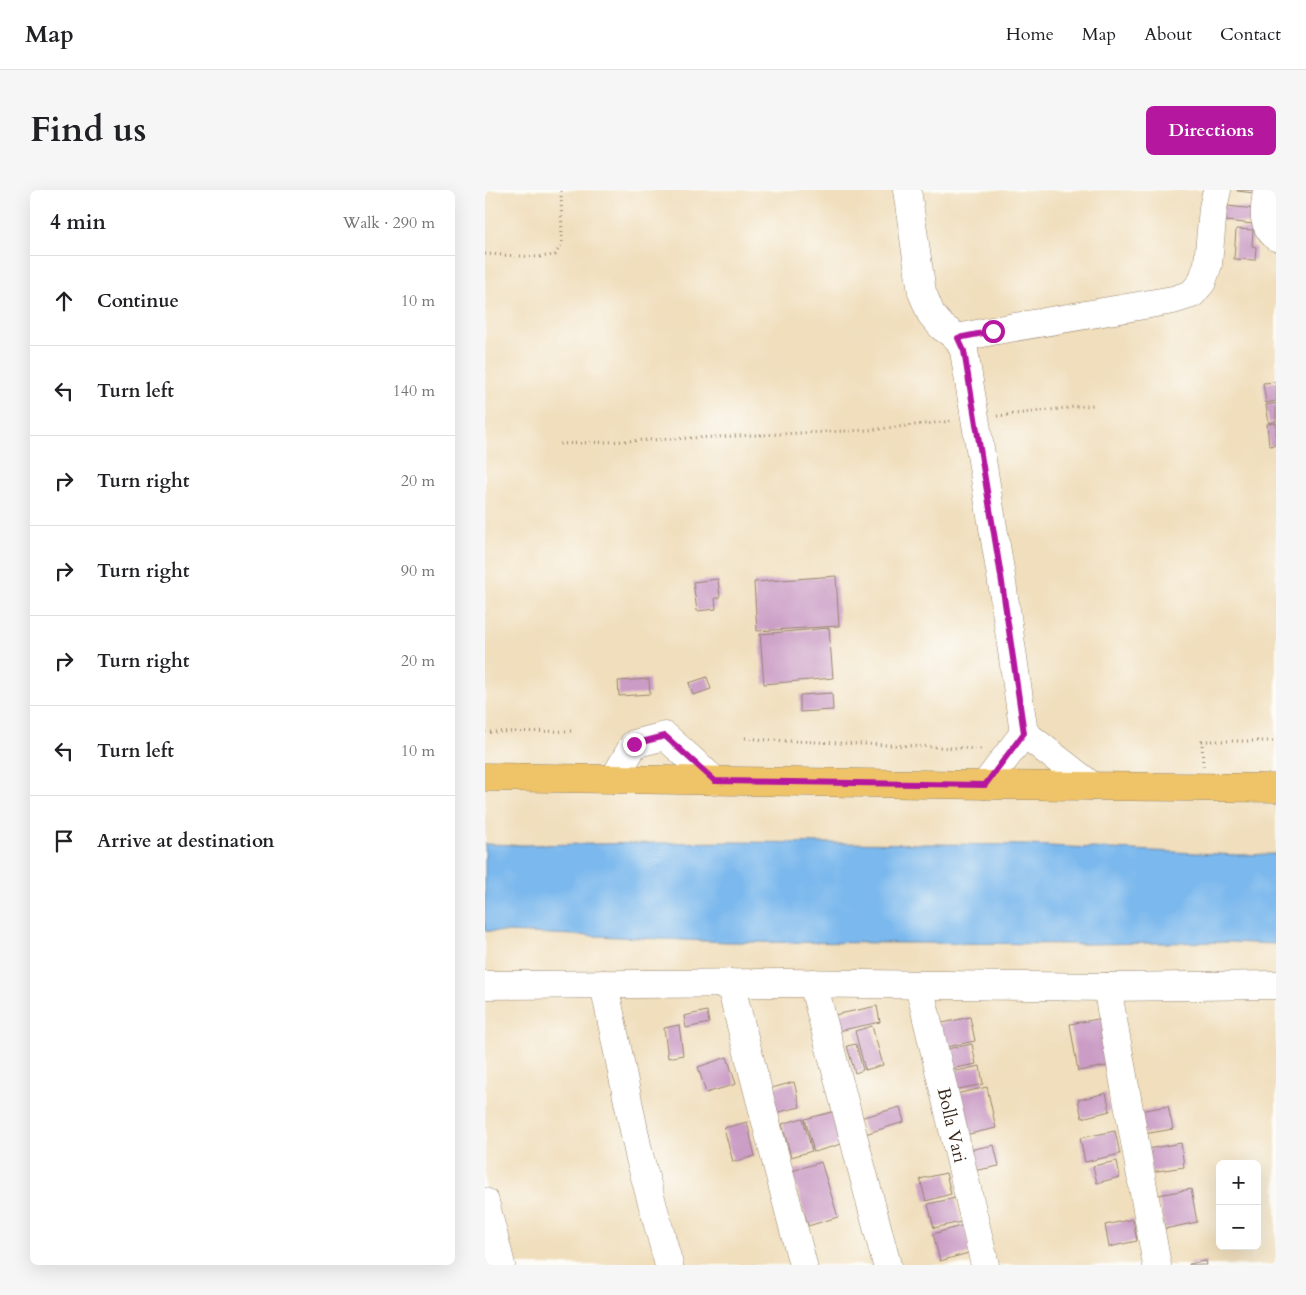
<!DOCTYPE html>
<html lang="en">
<head>
<meta charset="utf-8">
<style>
	:root { --surface:#fff; --page:#f6f6f6; --text:#202124; --muted:#757577; --line:#e0e0e0; --accent:#b5179e }
	body { margin:0; font-family:Cardo,serif; background:var(--page); color:var(--text) }
	.controls { position:absolute; right:15px; bottom:15px; display:grid; overflow:hidden; border-radius:8px; box-shadow:0 5px 20px #0002 }
	.controls button { width:45px; height:45px; display:grid; place-items:center; padding:0; border:0; border-bottom:1px solid var(--line); background:var(--surface); color:var(--text); font:25px sans-serif }
	.stop { position:absolute; width:15px; height:15px; margin:-11px; border:4px solid #b5179e; border-radius:50%; background:#fff }
	.stop.end { background:#b5179e; border-color:#fff; box-shadow:0 1px 5px #0008 }
	.list { margin:0; padding:0; list-style:none }
	h2 { display:flex; justify-content:space-between; align-items:center; height:65px; margin:0; padding:0 20px; font-size:21px }
	h2 small { font-size:16px; font-weight:400; color:var(--muted) }
	.list li { display:grid; grid-template-columns:32px 1fr auto; gap:15px; align-items:center; box-sizing:border-box; height:90px; padding:0 20px; border-top:1px solid var(--line) }
	.list b { display:block; font-size:19px; white-space:nowrap }
	.list em { font-size:16px; font-style:normal; color:var(--muted) }
	.icon { flex:none; width:28px; height:28px; fill:none; stroke:currentColor; stroke-width:2; stroke-linecap:round; stroke-linejoin:round }
	.map { position:relative; flex:none; width:791px; height:1075px; overflow:hidden; border-radius:8px }
	header { display:flex; align-items:center; gap:30px; box-sizing:border-box; height:70px; padding:0 25px; background:var(--surface); border-bottom:1px solid var(--line) }
	header strong { font-size:24px }
	nav { display:flex; gap:28px; margin-inline-start:auto; font-size:18px }
	.intro { display:flex; align-items:center; justify-content:space-between; box-sizing:border-box; height:120px; padding:0 30px }
	h1 { margin:0; font-size:35px }
	.button { padding:12px 22px; border-radius:8px; background:var(--accent); color:#fff; font-size:18px; font-weight:700 }
	main { display:flex; gap:30px; padding:0 30px }
	aside { flex:1; background:var(--surface); border-radius:8px; box-shadow:0 5px 20px #0002 }
	.map>svg:first-child { display:block }
	.water { fill:#7ab8ed; stroke:#5a7186 }
	.building { fill:#cb9dc6 }
	.lines { fill:none; stroke-linecap:round; stroke-linejoin:round }
	.minor-casing { stroke:#96846d; stroke-width:29 }
	.major-casing { stroke:#96846d; stroke-width:29 }
	.path { stroke:#96846d; stroke-width:3; stroke-dasharray:1 4; stroke-linecap:butt }
	.minor { stroke:#fff; stroke-width:28 }
	.major { stroke:#efc469; stroke-width:28 }
	.route { stroke:#b5179e; stroke-width:6 }
	.labels { text-anchor:middle; dominant-baseline:central; stroke-width:4; stroke-linejoin:round; paint-order:stroke }
	.street-label { font-size:18px; fill:#3b2a1e; stroke:#fdfcf7 }
</style>
</head>
<body>
<header>
<strong>Map</strong>
<nav><a>Home</a><a>Map</a><a>About</a><a>Contact</a></nav>
</header>
<div class="intro"><h1>Find us</h1><a class="button">Directions</a></div>
<main>
<aside>
<h2>4 min<small>Walk · 290 m</small></h2>
<ul class="list">
<li><svg class="icon" aria-label="ahead" viewBox="0 0 24 24"><path d="M12 20V5M6 11l6-6 6 6"/></svg><div><b>Continue</b></div><em>10 m</em></li>
<li><svg class="icon" aria-label="left" viewBox="0 0 24 24"><path d="M17 20v-9H6M10 6l-5 5 5 5"/></svg><div><b>Turn left</b></div><em>140 m</em></li>
<li><svg class="icon" aria-label="right" viewBox="0 0 24 24"><path d="M7 20v-9h11M14 6l5 5-5 5"/></svg><div><b>Turn right</b></div><em>20 m</em></li>
<li><svg class="icon" aria-label="right" viewBox="0 0 24 24"><path d="M7 20v-9h11M14 6l5 5-5 5"/></svg><div><b>Turn right</b></div><em>90 m</em></li>
<li><svg class="icon" aria-label="right" viewBox="0 0 24 24"><path d="M7 20v-9h11M14 6l5 5-5 5"/></svg><div><b>Turn right</b></div><em>20 m</em></li>
<li><svg class="icon" aria-label="left" viewBox="0 0 24 24"><path d="M17 20v-9H6M10 6l-5 5 5 5"/></svg><div><b>Turn left</b></div><em>10 m</em></li>
<li><svg class="icon" aria-label="arrive" viewBox="0 0 24 24"><path d="M6 21V4h12l-3 4 3 4H6"/></svg><div><b>Arrive at destination</b></div></li>
</ul>
</aside>
<div class="map">
<svg width="791" height="1075" viewBox="0 0 791 1075">
	<rect width="100%" height="100%" fill="#fdfcf7"/>
	<filter id="ink" filterUnits="userSpaceOnUse"><feTurbulence type="fractalNoise" baseFrequency=".02" numOctaves="2"/><feDisplacementMap in="SourceGraphic" scale="10" xChannelSelector="R" yChannelSelector="G"/><feConvolveMatrix kernelMatrix="1 2 1 2 8 2 1 2 1" color-interpolation-filters="sRGB"/></filter>
	<filter id="wash" filterUnits="userSpaceOnUse"><feTurbulence type="fractalNoise" baseFrequency=".0096" numOctaves="4" result="noise"/><feDisplacementMap in="SourceGraphic" scale="20" xChannelSelector="R" yChannelSelector="G"/><feGaussianBlur stdDeviation="1.12" result="paint"/><feColorMatrix in="noise" values="0 0 0 0 0 0 0 0 0 0 0 0 0 0 0 0 0 1.4 0 .05"/><feComposite in="paint" operator="in"/></filter>
	<g filter="url(#wash)">
		<rect width="100%" height="100%" fill="#f0debc"/>
		<path class="water" d="M248 652 543 655 753 665 791 664V754L745 752 602 754 243 752 0 741V654L37 655Z"/>
		<g id="blocks">
			<path class="building" d="M752 0H770L769 3 752 1Z
				M734 15 770 19 768 34 732 30Z
				M751 39 768 40 767 56 771 57 770 70 749 69Z
				M791 192V211L781 213 778 193Z
				M791 213V231L784 233 781 215Z
				M791 233V255L784 256 782 234Z
				M351 386 354 436 272 441 269 392Z
				M233 389 235 408H230L231 419 212 421 208 392Z
				M344 438 348 488 279 494 275 444Z
				M222 487 226 499 208 505 204 493Z
				M164 489 165 504 134 506 133 491Z
				M347 503 348 520 315 522V505Z
				M392 816 395 832 348 842 345 826Z
				M222 821 224 833 201 838 199 826Z
				M485 827 490 851 457 858 453 834Z
				M619 828 627 875 593 881 585 834Z
				M194 835 198 865 183 868 179 838Z
				M387 836 398 875 380 880 370 841Z
				M371 854 378 880 370 883 362 856Z
				M487 854 491 874 466 879 462 859Z
				M242 867 251 894 221 903 213 877Z
				M495 876 498 894 469 900 466 882Z
				M309 892 315 917 290 923 283 899Z
				M502 897 511 938 480 945 471 904Z
				M621 903 625 921 597 928 593 910Z
				M683 916 688 939 659 944 655 921Z
				M415 917 419 932 380 944 375 928Z
				M351 921 360 953 329 962 320 929Z
				M318 928 327 961 306 967 297 934Z
				M262 932 270 966 248 972 239 938Z
				M630 941 635 964 600 972 595 948Z
				M696 953 699 977 666 982 662 959Z
				M509 955 514 976 488 981 484 960Z
				M632 971 635 987 612 993 608 976Z
				M336 972 353 1027 323 1036 307 981Z
				M461 983 466 1004 441 1011 435 989Z
				M706 999 712 1032 680 1039 673 1005Z
				M470 1008 476 1032 449 1038 443 1014Z
				M648 1029 652 1051 624 1057 620 1035Z
				M479 1035 487 1062 455 1071 448 1044Z
				M721 1071 722 1075H704V1074Z"/>
		</g>
	</g>
	<g filter="url(#ink)">
		<use href="#blocks" fill-opacity="0" stroke="#96846d" stroke-width="1"/>
		<g class="lines">
			<defs>
				<g id="minor">
					<path d="M422 0 437 102 446 124 457 137 473 148 507 141 688 110 707 104 717 92 723 74 728 18 732 0"/>
					<path d="M782 0C780 20 775 32 791 47"/>
					<path d="M473 148 479 161 516 386 539 543 607 596"/>
					<path d="M129 589 149 554 180 546 230 591"/>
					<path d="M500 595 539 543"/>
					<path d="M245 793 318 1075"/>
					<path d="M328 793 402 1075"/>
					<path d="M119 794 154 965 184 1075"/>
					<path d="M0 795 300 793 622 797 791 795"/>
					<path id="s1" d="M434 795 500 1075"/>
					<path d="M622 797 672 1075"/>
					<path d="M0 1012 16 1075"/>
				</g>
				<path id="major" d="M0 587 500 595 791 598"/>
			</defs>
			<use href="#minor" class="minor-casing"/>
			<use href="#major" class="major-casing"/>
			<path class="path" d="M0 64 53 67 70 65 77 53 76 0
				M512 226 608 215
				M75 254 383 240 468 231
				M0 542 89 541
				M260 548 283 550 498 559
				M718 576 717 551H791"/>
			<use href="#minor" class="minor"/>
			<use href="#major" class="major"/>
		</g>
	</g>
	<g class="lines" filter="url(#ink)">
		<path class="route" d="M149 554 180 546 230 591 500 595 539 543 516 386 479 161 473 148 508 141"/>
	</g>
	<g class="labels">
		<g class="street-label">
			<text stroke="none"><textPath href="#s1" startOffset="144">Bolla Vari</textPath></text>
		</g>
	</g>
</svg>
<div class="controls">
<button>+</button>
<button>−</button>
</div>
<div class="stop" style="left:508px;top:141px"></div>
<div class="stop end" style="left:149px;top:554px"></div>
</div>
</main>
</body>
</html>
